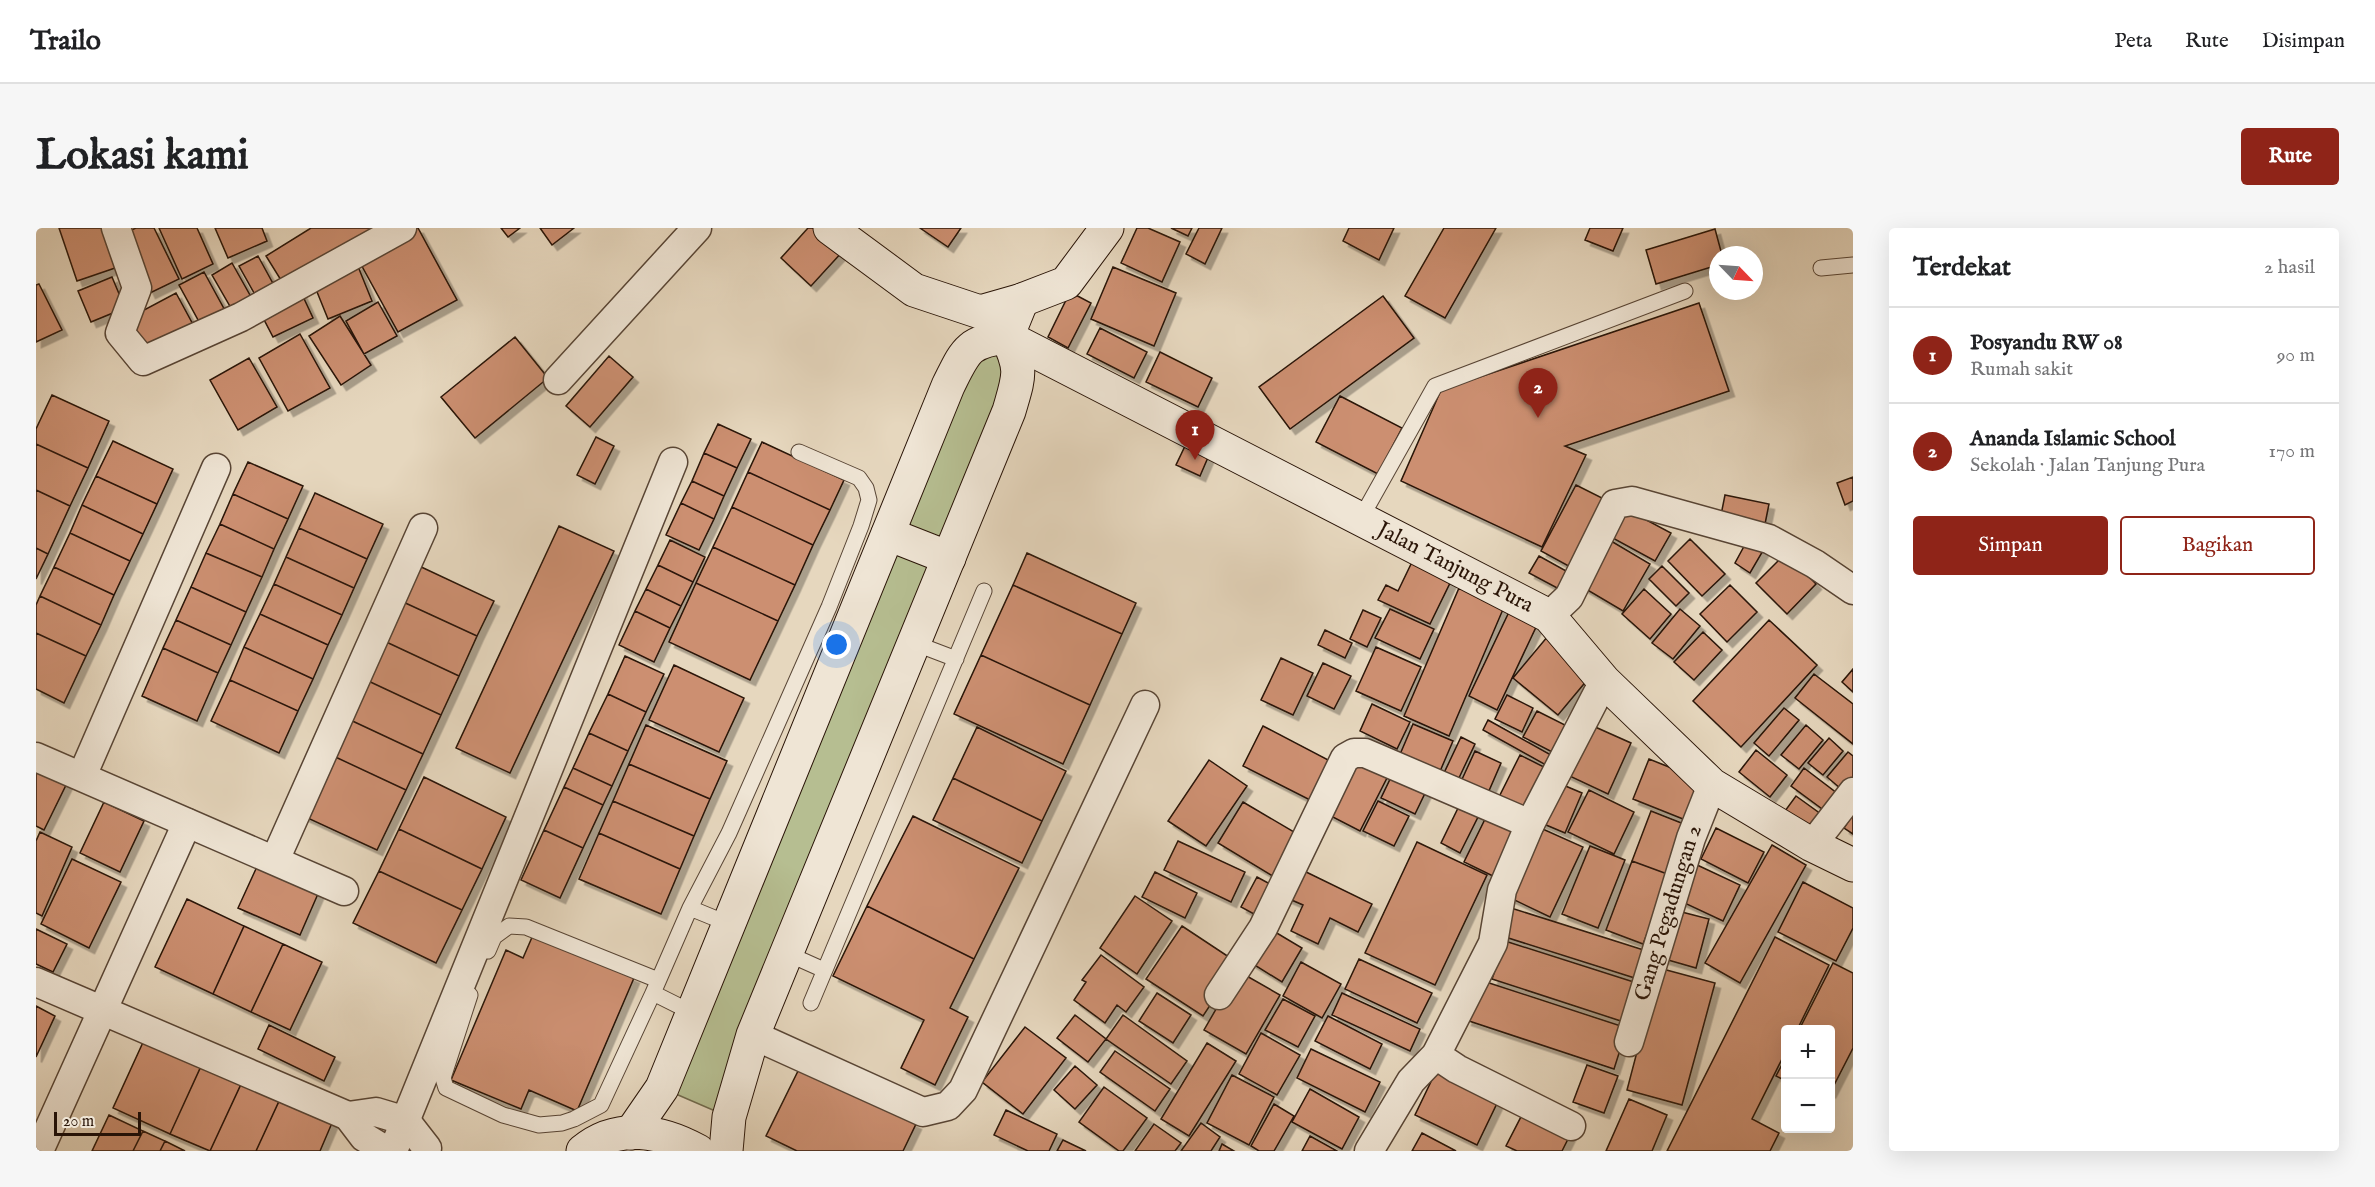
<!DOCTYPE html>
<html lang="id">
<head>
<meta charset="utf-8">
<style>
	:root { --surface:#fff; --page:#f6f6f6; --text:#202124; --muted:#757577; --line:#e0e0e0; --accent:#8f2418 }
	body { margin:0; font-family:"IM FELL English",serif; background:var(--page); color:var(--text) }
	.controls { position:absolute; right:18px; bottom:18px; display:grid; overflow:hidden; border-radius:6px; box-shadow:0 6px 24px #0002 }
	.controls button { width:54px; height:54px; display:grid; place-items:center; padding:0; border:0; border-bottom:2px solid var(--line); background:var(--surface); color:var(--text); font:30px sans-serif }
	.compass { position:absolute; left:1673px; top:18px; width:54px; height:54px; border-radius:50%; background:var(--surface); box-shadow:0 6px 24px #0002; rotate:115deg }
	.scale { position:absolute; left:18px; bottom:15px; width:87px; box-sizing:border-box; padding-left:6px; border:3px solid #291407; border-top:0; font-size:16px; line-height:21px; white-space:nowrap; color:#291407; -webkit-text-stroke:4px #efe5d5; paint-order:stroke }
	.you { position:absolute; left:801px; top:417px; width:21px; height:21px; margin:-15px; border:4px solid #fff; border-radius:50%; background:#1a73e8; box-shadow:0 0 0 9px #1a73e833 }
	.badge { display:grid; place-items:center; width:39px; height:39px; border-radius:50%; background:var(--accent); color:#fff; font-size:20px; font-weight:700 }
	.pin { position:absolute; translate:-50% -50px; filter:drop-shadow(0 2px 3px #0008) }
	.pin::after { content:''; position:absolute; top:32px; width:21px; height:18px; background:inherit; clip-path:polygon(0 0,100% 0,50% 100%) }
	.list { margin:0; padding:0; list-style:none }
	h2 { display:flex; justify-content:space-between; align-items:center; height:78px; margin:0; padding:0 24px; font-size:26px }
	h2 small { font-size:20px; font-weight:400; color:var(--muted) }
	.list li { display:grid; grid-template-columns:39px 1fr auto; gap:18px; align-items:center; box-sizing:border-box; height:96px; padding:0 24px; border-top:2px solid var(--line) }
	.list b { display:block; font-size:22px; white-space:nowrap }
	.list p { margin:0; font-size:20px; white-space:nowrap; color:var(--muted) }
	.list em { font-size:20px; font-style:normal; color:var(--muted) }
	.actions { display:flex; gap:12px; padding:18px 24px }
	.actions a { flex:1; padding:14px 0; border:2px solid var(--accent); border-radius:6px; text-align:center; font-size:21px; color:var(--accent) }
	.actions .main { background:var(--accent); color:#fff }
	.map { position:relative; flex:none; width:1817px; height:923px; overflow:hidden; border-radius:6px }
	header { display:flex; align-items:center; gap:36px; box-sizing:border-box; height:84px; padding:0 30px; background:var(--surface); border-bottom:2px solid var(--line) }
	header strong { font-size:28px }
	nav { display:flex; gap:33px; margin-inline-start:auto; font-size:21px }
	.intro { display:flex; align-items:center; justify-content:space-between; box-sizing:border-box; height:144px; padding:0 36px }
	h1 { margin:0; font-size:42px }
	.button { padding:15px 27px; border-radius:6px; background:var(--accent); color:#fff; font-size:21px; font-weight:700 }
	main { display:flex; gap:36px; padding:0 36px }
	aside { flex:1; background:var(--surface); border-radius:6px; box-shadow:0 6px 24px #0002 }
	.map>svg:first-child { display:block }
	.green { fill:#b6be91; stroke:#70694c; stroke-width:1.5 }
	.building { fill:#cc8f71; stroke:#291407; stroke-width:1.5; filter:url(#shadow) }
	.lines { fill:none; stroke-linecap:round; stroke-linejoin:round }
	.lane-casing { stroke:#584535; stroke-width:17 }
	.street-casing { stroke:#584535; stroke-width:31 }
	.secondary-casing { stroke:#291407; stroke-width:35 }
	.lane { stroke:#efe5d5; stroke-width:15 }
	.street { stroke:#efe5d5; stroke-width:28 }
	.secondary { stroke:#efe5d5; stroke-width:33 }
	.labels { text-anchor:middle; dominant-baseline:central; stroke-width:4.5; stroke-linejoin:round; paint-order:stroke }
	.street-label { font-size:22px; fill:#291407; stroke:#efe5d5 }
</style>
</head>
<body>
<header>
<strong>Trailo</strong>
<nav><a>Peta</a><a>Rute</a><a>Disimpan</a></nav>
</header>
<div class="intro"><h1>Lokasi kami</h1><a class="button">Rute</a></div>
<main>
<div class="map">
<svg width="1817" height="923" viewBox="0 0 1817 923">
	<defs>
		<filter id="shadow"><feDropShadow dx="5.5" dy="5.5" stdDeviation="0" flood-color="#0004"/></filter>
	</defs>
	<rect width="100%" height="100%" fill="#e6d7be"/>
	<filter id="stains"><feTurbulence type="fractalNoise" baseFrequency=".00333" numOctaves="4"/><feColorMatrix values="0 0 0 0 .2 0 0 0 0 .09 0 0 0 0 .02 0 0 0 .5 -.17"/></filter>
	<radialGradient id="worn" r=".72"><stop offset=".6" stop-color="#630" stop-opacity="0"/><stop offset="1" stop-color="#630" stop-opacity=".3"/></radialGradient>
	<path class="green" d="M971 109 973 183 693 889 626 860 912 158Z"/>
	<path class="building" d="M23 0H69L82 39 41 53Z
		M100 0H118L143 51 114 65 86 6Z
		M123 0H161L177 36 146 51Z
		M179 0H226L231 13 192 30Z
		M275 0H341L248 57 230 28Z
		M378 0H382L421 72 362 104 322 31Z
		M465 0H484L472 9Z
		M504 0H538L516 17Z
		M772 0H783L807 23 775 58 745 30Z
		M884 0H925L912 19Z
		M1101 0H1112L1144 14 1126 54 1085 35Z
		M1135 0H1156L1152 8Z
		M1163 0H1186L1169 36 1150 26Z
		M1313 0H1358L1343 32 1307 13Z
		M1408 0H1460L1409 90 1369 68Z
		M1554 0H1587L1577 23 1549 12Z
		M1679 1 1686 27H1682V37L1620 56 1610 22Z
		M222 28 240 61 222 72 203 38Z
		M196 35 219 76 199 87 176 47Z
		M321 36 336 73 292 91 277 54Z
		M1077 39 1140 65 1118 118 1055 91Z
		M168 44 192 88 167 101 143 57Z
		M76 49 89 80 55 94 42 63Z
		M3 56 26 102 0 114V57Z
		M264 62 277 90 237 109 223 82Z
		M1034 64 1055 75 1032 120 1012 109Z
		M140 65 160 102 112 127 93 90Z
		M1347 68 1378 110 1254 201 1223 159Z
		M342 74 361 108 328 126 310 93Z
		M1663 75 1693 163 1529 218 1550 227 1506 319 1365 253 1405 162Z
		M304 88 335 137 305 157 273 108Z
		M1064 100 1111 124 1098 150 1051 126Z
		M264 106 294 160 252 183 223 130Z
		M479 109 512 150 439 210 405 169Z
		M1124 124 1176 150 1162 179 1110 154Z
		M573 128 597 149 554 199 530 178Z
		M213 130 241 179 202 202 174 152Z
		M16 167 73 193 52 240 0 216V201Z
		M1304 168 1366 200 1342 246 1280 214Z
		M682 196 715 211 701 240 668 225Z
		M560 209 578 218 559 256 541 247Z
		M77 213 137 241 121 276 60 248Z
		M726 214 808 252 794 282 712 244Z
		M0 216 52 240 34 278 0 262Z
		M1150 216 1173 227 1164 248 1140 237Z
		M668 225 701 240 688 268 656 253Z
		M212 234 267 258 252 291 197 266Z
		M712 244 794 282 777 317 696 279Z
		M60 248 121 276 107 306 46 277Z
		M1817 249V273L1809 277 1801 255Z
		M656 253 688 268 678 291 645 275Z
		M1540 257 1574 274 1538 341 1505 323Z
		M0 262 34 278 12 326 0 320Z
		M279 265 347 296 331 331 263 300Z
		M197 266 252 291 238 321 184 296Z
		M1689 267 1733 276 1728 301 1684 292Z
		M645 275 678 291 663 322 630 307Z
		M46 277 107 306 94 333 34 305Z
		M696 279 777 317 759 357 677 319Z
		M1588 280 1635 305 1619 333 1573 308Z
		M184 296 238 321 226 349 170 325Z
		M523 298 578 323 474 545 420 520Z
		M263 300 331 331 318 360 250 329Z
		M34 305 94 333 78 367 18 339Z
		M1570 310 1614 336 1587 383 1543 357Z
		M1654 311 1689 346 1666 368 1632 333Z
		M1712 311 1728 321 1714 345 1699 335Z
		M634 312 669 329 657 354 622 337Z
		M677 319 759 357 742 393 660 355Z
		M0 320 12 326 0 351Z
		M170 325 226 349 210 384 155 359Z
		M991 325 1100 375 1086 406 977 357Z
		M1750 325 1780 356 1751 386 1720 355Z
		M1503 328 1532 344 1523 361 1493 345Z
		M250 329 318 360 306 387 238 356Z
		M1376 334 1415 353 1394 396 1342 372 1350 357 1362 363Z
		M381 337 458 373 441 408 365 373Z
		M622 337 657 354 645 378 610 361Z
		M1626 338 1653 365 1640 378 1613 351Z
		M18 339 78 367 65 397 4 368Z
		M660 355 742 393 714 452 633 414Z
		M238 356 306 387 292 417 224 386Z
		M977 357 1086 406 1054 477 945 427Z
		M1694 357 1721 384 1691 414 1664 386Z
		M155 359 210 384 195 417 140 392Z
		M1423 360 1468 379 1413 508 1368 488Z
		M610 361 645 378 634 400 599 383Z
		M1608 361 1635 386 1614 411 1586 386Z
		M4 368 65 397 50 428 0 405V377Z
		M365 373 441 408 423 448 346 412Z
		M1354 381 1398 401 1384 431 1339 410Z
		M1644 381 1664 398 1637 431 1616 415Z
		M1327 382 1345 390 1331 419 1314 411Z
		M599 383 634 400 618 434 583 417Z
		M1473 384 1501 397 1461 482 1433 468Z
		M224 386 292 417 277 451 208 419Z
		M140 392 195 417 182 445 127 420Z
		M1733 392 1781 437 1705 519 1657 473Z
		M1289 402 1316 415 1309 430 1282 417Z
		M1667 404 1686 422 1658 452 1638 434Z
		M0 405 50 428 28 475 0 461Z
		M1512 408 1557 445 1522 487 1477 450Z
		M346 412 423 448 405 487 328 451Z
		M208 419 277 451 262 483 194 452Z
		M1340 419 1385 439 1365 483 1320 463Z
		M127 420 182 445 161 493 106 468Z
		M945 427 1054 477 1027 536 918 486Z
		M589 428 628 446 610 484 572 466Z
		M1245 430 1277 445 1257 487 1225 472Z
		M1287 435 1315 448 1298 481 1271 468Z
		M638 437 708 470 683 524 613 492Z
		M1817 441V464L1806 454Z
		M1778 446 1817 476V516L1759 470Z
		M328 451 405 487 387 526 310 490Z
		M194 452 262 483 243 525 175 493Z
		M572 466 610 484 592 523 553 505Z
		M1471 467 1497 480 1486 504 1459 491Z
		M1336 476 1374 494 1361 521 1324 503Z
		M1748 480 1763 492 1733 528 1718 515Z
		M1501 483 1533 499 1520 526 1487 509Z
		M310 490 387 526 370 562 293 526Z
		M1452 492 1515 527 1510 537 1447 502Z
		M1548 494 1595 515 1572 566 1525 544Z
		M1377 496 1417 513 1402 548 1362 531Z
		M610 497 691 533 674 571 593 536Z
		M1770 497 1787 512 1763 541 1745 527Z
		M1227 498 1298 535 1278 574 1207 538Z
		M941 499 1030 543 1006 593 917 550Z
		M553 505 592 523 576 558 537 540Z
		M1425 509 1439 516 1422 552 1408 545Z
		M1793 510 1807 523 1787 547 1772 535Z
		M1720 522 1751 547 1734 569 1703 544Z
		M1439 523 1465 535 1449 572 1422 560Z
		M1812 524 1817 528V558L1811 566 1791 549Z
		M293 526 370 562 341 622 265 587Z
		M1318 527 1353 546 1324 603 1289 585Z
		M1484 527 1512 541 1491 583 1463 569Z
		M1613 531 1668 553 1652 593 1597 571Z
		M1173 532 1211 558 1170 618 1132 593Z
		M593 536 674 571 658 608 577 573Z
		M0 539 31 555 8 602 0 598Z
		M537 540 576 558 567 577 528 559Z
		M1768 540 1806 569 1793 586 1755 558Z
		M1358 543 1392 559 1379 586 1345 570Z
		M388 549 470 589 446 641 363 601Z
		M917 550 1006 593 986 635 897 592Z
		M1520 554 1546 565 1529 605 1503 594Z
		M528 559 567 577 547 620 508 602Z
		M1553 562 1598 584 1578 626 1532 604Z
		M1760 568 1789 589 1775 608 1746 587Z
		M577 573 658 608 644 641 563 605Z
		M1342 573 1373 588 1358 618 1327 603Z
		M68 574 108 593 84 644 44 625Z
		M1207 574 1270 611 1245 653 1182 615Z
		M1425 574 1445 583 1424 625 1405 615Z
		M1455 579 1487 595 1461 650 1428 634Z
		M1615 583 1653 598 1634 647 1596 633Z
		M1817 586V606L1808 600Z
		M877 588 983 640 938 731 831 678Z
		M1500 598 1547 619 1514 689 1468 667Z
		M1680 600 1728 624 1712 655 1665 631Z
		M363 601 446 641 426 682 343 643Z
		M508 602 547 620 524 670 485 652Z
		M4 604 36 619 6 688 0 685V613Z
		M563 605 644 641 625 686 543 651Z
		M1142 613 1209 644 1195 674 1128 642Z
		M1381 614 1451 647 1399 757 1329 725Z
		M1736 617 1770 637 1704 755 1669 735Z
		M1554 618 1589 632 1562 700 1526 686Z
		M36 631 85 654 53 720 5 696Z
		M224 632 285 659 264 707 202 680Z
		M1596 633 1634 647 1607 716 1570 702Z
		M1659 636 1704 657 1687 693 1642 672Z
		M1264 641 1336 676 1322 704 1294 690 1282 716 1255 703 1267 677 1251 670Z
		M343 643 426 682 400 735 317 695Z
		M1119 644 1161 665 1149 690 1106 669Z
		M1221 649 1245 662 1229 692 1205 679Z
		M1767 654 1817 680V700L1800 733 1742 704Z
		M1099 668 1136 693 1101 746 1064 720Z
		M151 671 208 698 177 766 119 739Z
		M831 678 938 731 914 780 932 789 899 857 865 840 888 792 797 748Z
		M1475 680 1614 724 1605 752 1466 708Z
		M1638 682 1673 691 1660 740 1625 730Z
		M208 698 247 716 215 784 177 766Z
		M1146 698 1202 735 1167 788 1110 751Z
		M1229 698 1266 720 1246 754 1209 731Z
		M0 701 31 716 17 744 0 736Z
		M497 707 598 750 541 883 493 862 485 881 415 852 470 722 487 730Z
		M1739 709 1793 737 1761 802H1750V823L1716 891 1743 905 1734 923H1631Z
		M1469 713 1604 756 1591 795 1456 751Z
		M247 716 286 734 254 802 215 784Z
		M1065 727 1108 759 1090 784 1081 777 1069 795 1038 772 1050 754 1046 752Z
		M1323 731 1396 765 1381 795 1309 761Z
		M1265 734 1305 756 1286 790 1247 768Z
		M1797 735 1817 745V820L1794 865V802H1763Z
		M1623 740 1679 755 1646 877 1591 862Z
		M1202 743 1244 767 1210 826 1168 802Z
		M1444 752 1591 800 1578 841 1430 792Z
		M1121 765 1155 787 1137 815 1103 793Z
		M1306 765 1384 801 1374 823 1296 787Z
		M1247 771 1279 788 1262 819 1229 802Z
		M0 778 19 788 0 829Z
		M1039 787 1070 811 1052 834 1021 810Z
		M1087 787 1151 833 1135 856 1070 811Z
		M1292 788 1346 816 1334 841 1279 813Z
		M233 797 299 829 288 853 222 821Z
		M989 799 1030 830 987 886 946 854Z
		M1225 805 1264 827 1241 867 1203 846Z
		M109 810 166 836 134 906 77 880Z
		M1171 815 1200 833 1153 908 1125 891Z
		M1275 821 1344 854 1329 884 1261 850Z
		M1079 823 1134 861 1119 883 1064 844Z
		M1750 829V853L1740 848Z
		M166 836 206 854 174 923 134 906Z
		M1403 837 1465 867 1441 917 1379 887Z
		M1551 837 1582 848 1568 885 1537 874Z
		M1039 838 1061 857 1039 881 1018 862Z
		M764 839 880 896 867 923H761L730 908Z
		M1196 847 1238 869 1213 917 1171 895Z
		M206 854 244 871 220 923H174Z
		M1068 859 1111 890 1087 923H1083L1043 894Z
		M1274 861 1323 889 1306 921 1256 894Z
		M244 871 296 895 284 923H220Z
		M1593 871 1631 887 1616 923H1570Z
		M1238 876 1258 888 1238 923H1223L1215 918Z
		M1490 879 1536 903 1526 923H1481L1470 918Z
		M970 882 1021 906 1013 923H992L958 907Z
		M73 887 107 903 97 923H56Z
		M1165 895 1184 909 1175 923H1145Z
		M1118 896 1145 915 1139 923H1099Z
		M107 903 129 913 124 923H97Z
		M1386 905 1420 923H1376Z
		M1274 908 1301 923H1266Z
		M1027 912 1050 923H1021Z
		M129 913 149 923H124Z
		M1186 916 1198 923H1183Z"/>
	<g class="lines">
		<defs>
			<path id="lane" d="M1785 40 1817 37
				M1325 290 1399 158 1649 63
				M878 415 920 431
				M654 680 693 696
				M452 723 458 709 473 698 490 699 622 752
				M750 725 788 742
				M434 767 407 850 410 860 467 887 503 897 526 895 538 891 565 877 617 765
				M775 775 948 363
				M657 785 617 765 654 680 693 605 793 379 825 298 833 272 830 260 823 250 763 224"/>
			<g id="street">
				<path d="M80 0 101 60 84 105 107 133 205 89 366 0"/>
				<path d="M522 152 661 0"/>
				<path d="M1513 388 1533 369 1579 276 1596 273 1733 311 1779 336 1817 362"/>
				<path d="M0 529 308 663"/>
				<path d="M46 548 180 240"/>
				<path d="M1776 617 1817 564"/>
				<path d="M239 632 387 300"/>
				<path d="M0 754 312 888 328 909 351 923"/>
				<path d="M1183 767 1227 700 1309 530 1318 525H1329L1494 596"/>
				<path d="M717 807 887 884 912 878 927 862 1109 477"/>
				<path id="s1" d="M1593 814 1655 610 1676 557"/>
				<path d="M1400 827 1421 841 1535 898"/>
				<path d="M312 888 340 884 370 893 391 920"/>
				<path d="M3 923 151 595"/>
				<path d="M357 923 637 234"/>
				<path d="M1333 923 1375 853 1400 827 1457 715 1466 662 1494 596 1568 453"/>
			</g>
			<g id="secondary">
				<path d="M794 0 878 62 944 84 986 72 1030 55 1071 0"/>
				<path id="s2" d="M971 109 1513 388 1568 453 1676 557 1776 617 1817 637"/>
				<path d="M852 306 913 330"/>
				<path d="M595 905 626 860 912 158C929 124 931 113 971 109"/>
				<path d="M547 923C582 894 626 903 662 923"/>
				<path d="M690 923 693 889 717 807 973 183C983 148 987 143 971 109L986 72"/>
			</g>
		</defs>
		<use href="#lane" class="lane-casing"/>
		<use href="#street" class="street-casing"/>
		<use href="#secondary" class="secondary-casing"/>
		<use href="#lane" class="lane"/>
		<use href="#street" class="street"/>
		<use href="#secondary" class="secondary"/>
	</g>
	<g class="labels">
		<g class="street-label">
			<text stroke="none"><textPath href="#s2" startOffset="504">Jalan Tanjung Pura</textPath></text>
			<text stroke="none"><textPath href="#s1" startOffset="135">Gang Pegadungan 2</textPath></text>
		</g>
	</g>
	<rect width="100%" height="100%" filter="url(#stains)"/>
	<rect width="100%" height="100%" fill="url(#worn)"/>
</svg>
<div class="controls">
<button>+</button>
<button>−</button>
</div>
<svg class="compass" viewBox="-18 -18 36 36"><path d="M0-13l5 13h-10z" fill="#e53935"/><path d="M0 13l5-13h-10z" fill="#757577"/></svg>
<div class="scale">20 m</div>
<div class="you"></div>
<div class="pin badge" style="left:1159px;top:232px">1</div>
<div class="pin badge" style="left:1502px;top:190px">2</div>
</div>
<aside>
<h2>Terdekat<small>2 hasil</small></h2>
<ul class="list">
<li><span class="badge">1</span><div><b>Posyandu RW 08</b><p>Rumah sakit</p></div><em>90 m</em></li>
<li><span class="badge">2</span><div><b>Ananda Islamic School</b><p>Sekolah · Jalan Tanjung Pura</p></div><em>170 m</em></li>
</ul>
<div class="actions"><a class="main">Simpan</a><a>Bagikan</a></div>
</aside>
</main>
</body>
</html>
